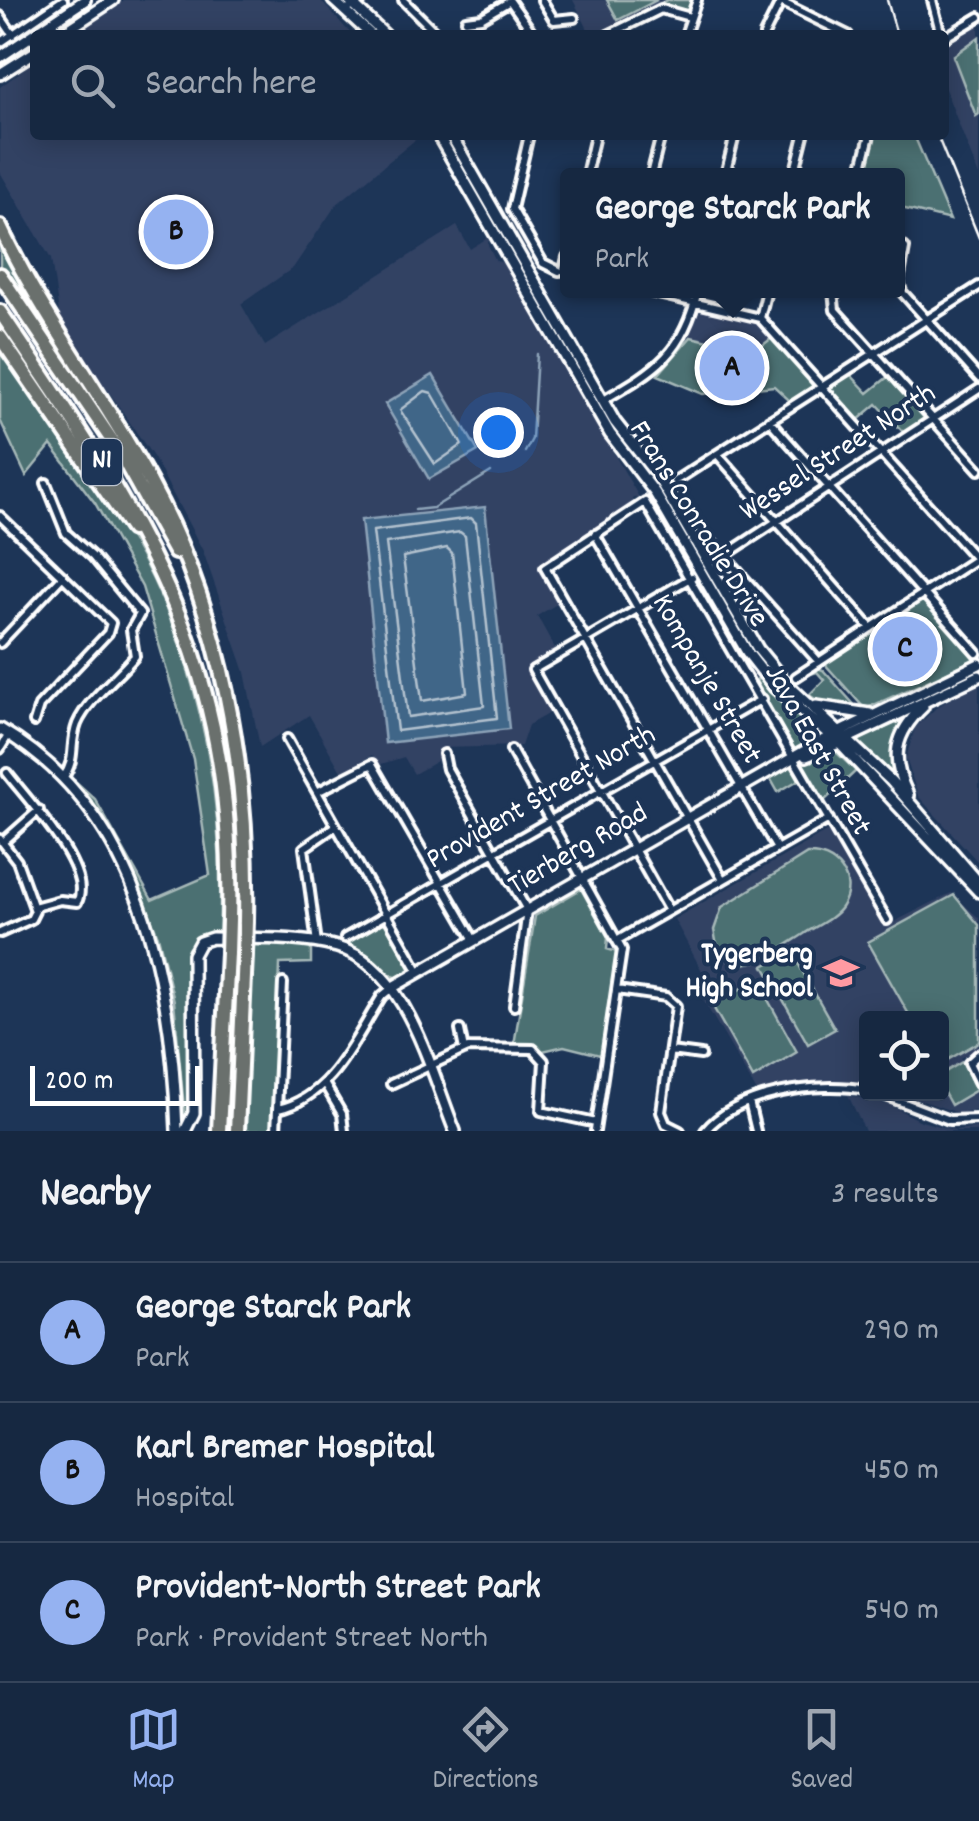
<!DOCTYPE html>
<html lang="en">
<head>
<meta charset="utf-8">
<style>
	:root { --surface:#162841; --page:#23344c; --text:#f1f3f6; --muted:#9ea6b1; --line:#35445a; --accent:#95b2f1 }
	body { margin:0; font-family:Dekko,sans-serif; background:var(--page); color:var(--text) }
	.controls { position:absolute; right:30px; bottom:30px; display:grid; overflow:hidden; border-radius:10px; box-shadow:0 5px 25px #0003 }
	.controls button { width:90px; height:90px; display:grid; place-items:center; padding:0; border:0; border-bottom:2px solid var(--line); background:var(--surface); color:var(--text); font:50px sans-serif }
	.scale { position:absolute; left:30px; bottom:25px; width:170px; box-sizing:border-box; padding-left:10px; border:5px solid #fff; border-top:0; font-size:28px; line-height:35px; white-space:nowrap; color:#fff; -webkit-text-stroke:8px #1d3557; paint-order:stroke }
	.you { position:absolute; left:498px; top:432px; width:35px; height:35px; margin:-25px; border:8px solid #fff; border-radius:50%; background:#1a73e8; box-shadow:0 0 0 15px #1a73e833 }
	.badge { display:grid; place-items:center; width:65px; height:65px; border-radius:50%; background:var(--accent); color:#111; font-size:32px; font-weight:700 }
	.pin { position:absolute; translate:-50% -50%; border:5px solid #fff; box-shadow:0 2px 10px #0006 }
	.popup { position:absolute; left:560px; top:168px; width:345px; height:130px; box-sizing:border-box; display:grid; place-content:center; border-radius:10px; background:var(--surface); filter:drop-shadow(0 2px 8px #0005); font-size:32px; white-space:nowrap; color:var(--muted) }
	.popup b { font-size:38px; color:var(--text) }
	.popup::after { content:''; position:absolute; left:50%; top:100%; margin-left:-20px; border:20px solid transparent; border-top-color:var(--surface) }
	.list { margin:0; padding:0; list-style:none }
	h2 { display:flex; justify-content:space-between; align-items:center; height:130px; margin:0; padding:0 40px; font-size:42px }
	h2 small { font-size:32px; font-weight:400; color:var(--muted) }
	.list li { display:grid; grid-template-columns:65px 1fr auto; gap:30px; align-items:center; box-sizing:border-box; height:140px; padding:0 40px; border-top:2px solid var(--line) }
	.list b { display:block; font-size:38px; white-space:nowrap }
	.list p { margin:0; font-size:32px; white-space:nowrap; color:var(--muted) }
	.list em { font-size:32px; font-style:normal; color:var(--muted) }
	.icon { flex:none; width:55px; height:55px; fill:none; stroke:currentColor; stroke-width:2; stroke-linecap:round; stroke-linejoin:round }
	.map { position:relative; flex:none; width:979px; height:1131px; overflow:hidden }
	.search { position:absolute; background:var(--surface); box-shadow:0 5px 25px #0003; left:30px; right:30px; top:30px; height:110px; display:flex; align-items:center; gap:25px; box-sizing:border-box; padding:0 35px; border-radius:10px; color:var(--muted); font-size:38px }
	.sheet { height:550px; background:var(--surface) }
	nav { display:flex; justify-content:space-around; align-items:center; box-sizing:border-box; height:140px; border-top:2px solid var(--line); background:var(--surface); font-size:28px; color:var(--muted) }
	nav a { display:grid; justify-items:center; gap:5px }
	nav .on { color:var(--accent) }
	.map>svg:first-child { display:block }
	.built { fill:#324264 }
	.green { fill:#4c7072; stroke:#a6b8b8; stroke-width:2.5 }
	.water { fill:#416688; stroke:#8da3b8; stroke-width:2.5 }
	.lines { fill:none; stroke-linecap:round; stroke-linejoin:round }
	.shore { stroke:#b3c2cf; stroke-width:2.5 }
	.stream { stroke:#8da3b8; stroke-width:2.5 }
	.minor-casing { stroke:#fff; stroke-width:14 }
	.tertiary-casing { stroke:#fff; stroke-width:16 }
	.secondary-casing { stroke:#fff; stroke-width:16 }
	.motorway-casing { stroke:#fff; stroke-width:20 }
	.minor { stroke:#1d3557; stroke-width:6 }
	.tertiary { stroke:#1d3557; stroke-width:9 }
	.secondary { stroke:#1d3557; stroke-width:9 }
	.motorway { stroke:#6b706d; stroke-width:12 }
	.rail { stroke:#fff; stroke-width:2.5 }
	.motorway-bridge-casing { stroke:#fff; stroke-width:20; stroke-linecap:butt }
	.motorway-bridge { stroke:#6b706d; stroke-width:12 }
	.labels { text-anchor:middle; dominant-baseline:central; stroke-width:8; stroke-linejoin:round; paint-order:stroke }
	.shield { fill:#1d3557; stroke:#bbc2cd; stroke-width:2.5 }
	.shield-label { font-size:28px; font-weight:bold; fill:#fff }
	.street-label { font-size:30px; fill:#fff; stroke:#1d3557 }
	.poi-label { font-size:30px; font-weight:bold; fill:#fff; stroke:#1d3557; text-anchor:end }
</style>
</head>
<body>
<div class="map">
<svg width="979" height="1131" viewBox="0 0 979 1131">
	<rect width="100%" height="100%" fill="#1d3557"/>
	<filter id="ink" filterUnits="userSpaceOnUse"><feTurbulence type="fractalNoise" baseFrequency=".01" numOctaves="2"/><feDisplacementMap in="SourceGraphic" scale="20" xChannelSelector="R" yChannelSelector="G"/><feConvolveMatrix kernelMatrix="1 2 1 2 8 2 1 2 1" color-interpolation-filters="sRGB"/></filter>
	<g filter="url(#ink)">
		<path class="built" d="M124 0H320L352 35H73Z
			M573 0H667L596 35H591Z
			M979 24V176L944 86V47Z
			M35 61V135H421L336 205 293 268 241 304 265 346 457 226 470 249 489 237 488 245 496 261 505 263 640 499 633 497 631 505 539 565 560 602 537 616 556 650 526 668 551 712 528 725 521 746 440 748 437 761 414 774 404 757 378 765 372 755 342 773 309 715 260 747 245 672 203 551 154 458 60 320 51 259 0 172V87Z
			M704 310 759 323 772 338 749 356 743 349 689 338 697 314Z
			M979 682V863L918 796 906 758 915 728 937 707Z
			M826 832 832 834 886 926 951 893 979 918V1048L961 1058 979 1090 977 1110 958 1113 902 1094H942V1018H866V1082L824 1080 757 1092 698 991 709 984 674 919Z
			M848 1095 890 1105 921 1121 955 1130 979 1127V1131H865Z"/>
		<path class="green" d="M607 0H657L618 20Z
			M667 0H694L687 12 660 5 596 35Z
			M979 37V114L976 116 953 56Z
			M873 135H914L950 220 897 207V175H863Z
			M0 248 126 448 0 268Z
			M691 337 743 349 749 356 772 338 814 386 790 401 774 386 703 394 658 375Z
			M0 350C48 418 102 485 142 558 202 672 226 806 219 935L199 936 188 949 189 1110 185 1119 174 1001 158 936 133 873 74 780 95 799 152 900 210 875 193 759 142 587 95 503 51 445 26 476 0 420Z
			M849 373 868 393 889 376 927 419 904 433 877 404 857 421 827 387Z
			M604 413C680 506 724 622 807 711L753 653 659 492Z
			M924 598 975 660 865 709 824 663Z
			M818 668 823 670 859 710 822 703 809 695 824 680 817 672 807 675Z
			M758 678 856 771 823 802 756 681Z
			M905 719 892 752 898 783 857 740Z
			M792 764 800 779 778 792 769 776Z
			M807 854C834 852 859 879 842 906 835 918 816 926 804 934 775 952 722 993 714 930L722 907Z
			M581 889 608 937 607 949 617 952 604 1056 564 1046 543 1051 531 1045H514L535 916Z
			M954 895 979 925V1042L942 1063V1018H911L868 942Z
			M382 920H386L413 967 399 979 339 944Z
			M260 942 311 946V963L280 964 274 1131H243L254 945Z
			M791 951 835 1029 808 1044 764 966Z
			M757 980 797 1052 753 1078 712 1005Z
			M962 1062 978 1089 951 1105 942 1089V1074Z"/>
		<path class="water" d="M433 375 478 451 429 479 385 404Z
			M485 507 509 729 385 743 361 520Z"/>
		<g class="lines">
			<path class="shore" d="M425 391 432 393 462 445 435 464 400 410Z
				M471 518 476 523 497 718 397 731 373 531Z
				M460 532 465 536 484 706 408 717 386 543Z
				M447 548 452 553 467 693 422 701 403 557Z"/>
			<path class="stream" d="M525 452 532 439 537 354
				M415 510 433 508 491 472"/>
			<defs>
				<path id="minor" d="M403 0 438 35
					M542 0 554 20 574 18
					M777 0 848 35
					M932 0 941 35
					M510 1 534 35
					M346 11 362 0
					M0 16 13 35
					M466 20 481 18 510 1
					M608 35 661 9 690 17
					M685 35 697 0
					M764 35 781 1
					M944 38 979 17
					M0 43 63 0
					M529 135 512 209 543 263 559 271
					M586 175 595 135
					M651 175 661 135
					M725 175 735 135
					M794 175 804 135
					M860 175 870 135
					M897 241 905 248 899 281 902 292 979 378
					M564 271 567 257
					M641 290 760 318 979 562
					M833 290 835 310 979 470
					M760 318 767 290
					M602 401C655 370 683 355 698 290
					M769 420 977 653
					M717 454 871 628
					M675 481 979 286
					M46 483 66 533 93 557 140 614 131 630 135 656C117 678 88 699 77 724 69 745 77 759 63 778
					M0 516 111 623 108 633 39 706 34 722
					M692 520 819 662
					M595 534 777 849
					M724 556 979 389
					M0 643 63 576
					M796 677 979 557
					M287 739 419 972
					M0 749 9 734
					M511 750 622 950 595 1131
					M444 754 447 769 527 910 514 1006
					M7 773C25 797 95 870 77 902L60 900 34 907
					M317 792 372 764 474 940
					M0 839 17 861 35 911 31 919 0 933
					M3 842 39 810
					M723 880 545 568 645 502 887 920
					M669 911 533 670 692 577
					M345 938 762 699
					M618 940 829 819
					M317 943 304 848 336 826
					M617 990 666 997 676 1006 661 1112 666 1124 680 1131
					M460 1030 464 1050
					M670 1051 701 1055
					M979 1054 969 1063 979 1083
					M391 1084 468 1048 533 1049 544 1061 541 1111 596 1123
					M325 1085 342 1114 344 1131
					M881 1094 949 1120 979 1119
					M749 1102 756 1131
					M278 1109C332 1097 355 1038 382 996L393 987
					M276 1131 283 983
					M705 1131C737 1092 819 1081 866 1090"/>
				<path id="tertiary" d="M0 729C141 811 172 981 177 1131
					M806 756 839 743
					M393 987 831 736
					M185 1131 194 1113 193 955 200 942 212 938C252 939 298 936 337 947 407 967 430 1070 455 1131"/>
				<path id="secondary" d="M333 0 371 35
					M348 0 385 35
					M60 35 113 0
					M0 57 85 0
					M0 74 35 52
					M438 135 610 434 655 493 747 652 775 688 839 743 979 892
					M451 135 615 422 656 474 758 649 785 682 891 781 979 883
					M816 706 870 714
					M838 733 979 664
					M846 739 979 676
					M908 795C890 759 894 734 923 707"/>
				<path id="motorway" d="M0 227C42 316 103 395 150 482 223 616 249 770 246 921
					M0 275 119 451 175 552
					M0 312C142 521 236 656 229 920
					M0 337 132 529
					M219 1131 228 953
					M237 1131 245 954"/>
			</defs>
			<use href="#minor" class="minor-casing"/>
			<use href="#tertiary" class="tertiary-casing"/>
			<use href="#secondary" class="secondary-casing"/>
			<use href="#motorway" class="motorway-casing"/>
			<use href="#minor" class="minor"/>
			<use href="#tertiary" class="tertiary"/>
			<use href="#secondary" class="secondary"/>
			<use href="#motorway" class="motorway"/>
			<path class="rail" d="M887 0 897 35
				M937 135 979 238"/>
			<defs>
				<path id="motorway-bridge" d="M228 953 229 920
					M245 954 246 921"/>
			</defs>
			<use href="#motorway-bridge" class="motorway-bridge-casing"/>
			<use href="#motorway-bridge" class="motorway-bridge"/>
		</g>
	</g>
	<defs>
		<symbol id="school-bare" viewBox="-9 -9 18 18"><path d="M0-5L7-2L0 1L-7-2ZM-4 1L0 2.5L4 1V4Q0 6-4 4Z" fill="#ff9aa2" stroke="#1d3557" stroke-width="2.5" paint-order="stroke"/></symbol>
	</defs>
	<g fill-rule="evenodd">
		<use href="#school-bare" x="816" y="948" width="50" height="50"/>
	</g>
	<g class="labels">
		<rect class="shield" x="82" y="439" width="40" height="46" rx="8"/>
		<g class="shield-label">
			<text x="102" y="462">N1</text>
		</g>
		<g class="street-label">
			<text transform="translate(839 454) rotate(-33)">Wessel Street North</text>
			<text transform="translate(697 525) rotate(58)">Frans Conradie Drive</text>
			<text transform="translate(705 680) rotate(60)">Kompanje Street</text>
			<text transform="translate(816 751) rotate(61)">Java East Street</text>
			<text transform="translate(542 799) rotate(-30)">Provident Street North</text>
			<text transform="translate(579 851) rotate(-30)">Tierberg Road</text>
		</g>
		<g class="poi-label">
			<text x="813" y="956">Tygerberg<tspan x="813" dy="34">High School</tspan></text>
		</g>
	</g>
</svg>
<div class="controls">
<button><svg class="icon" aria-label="locate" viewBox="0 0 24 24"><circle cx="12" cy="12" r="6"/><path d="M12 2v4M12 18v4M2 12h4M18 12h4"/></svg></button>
</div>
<div class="scale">200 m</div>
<div class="you"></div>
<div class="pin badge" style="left:732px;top:368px">A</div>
<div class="popup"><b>George Starck Park</b>Park</div>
<div class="pin badge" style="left:176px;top:232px">B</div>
<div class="pin badge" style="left:905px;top:649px">C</div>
<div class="search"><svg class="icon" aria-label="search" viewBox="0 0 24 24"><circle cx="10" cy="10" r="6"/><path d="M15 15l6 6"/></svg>Search here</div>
</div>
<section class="sheet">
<h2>Nearby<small>3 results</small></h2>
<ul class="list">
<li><span class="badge">A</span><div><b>George Starck Park</b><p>Park</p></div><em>290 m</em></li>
<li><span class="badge">B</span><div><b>Karl Bremer Hospital</b><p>Hospital</p></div><em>450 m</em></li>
<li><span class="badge">C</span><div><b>Provident-North Street Park</b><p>Park · Provident Street North</p></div><em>540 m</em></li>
</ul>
</section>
<nav>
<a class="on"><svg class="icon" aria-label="map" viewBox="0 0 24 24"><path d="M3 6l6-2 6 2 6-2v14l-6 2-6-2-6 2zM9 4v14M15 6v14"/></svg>Map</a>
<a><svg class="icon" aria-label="directions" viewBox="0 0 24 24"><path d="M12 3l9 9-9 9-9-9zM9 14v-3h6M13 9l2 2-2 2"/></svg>Directions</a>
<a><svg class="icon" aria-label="saved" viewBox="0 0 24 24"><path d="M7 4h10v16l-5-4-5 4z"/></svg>Saved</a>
</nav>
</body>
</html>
